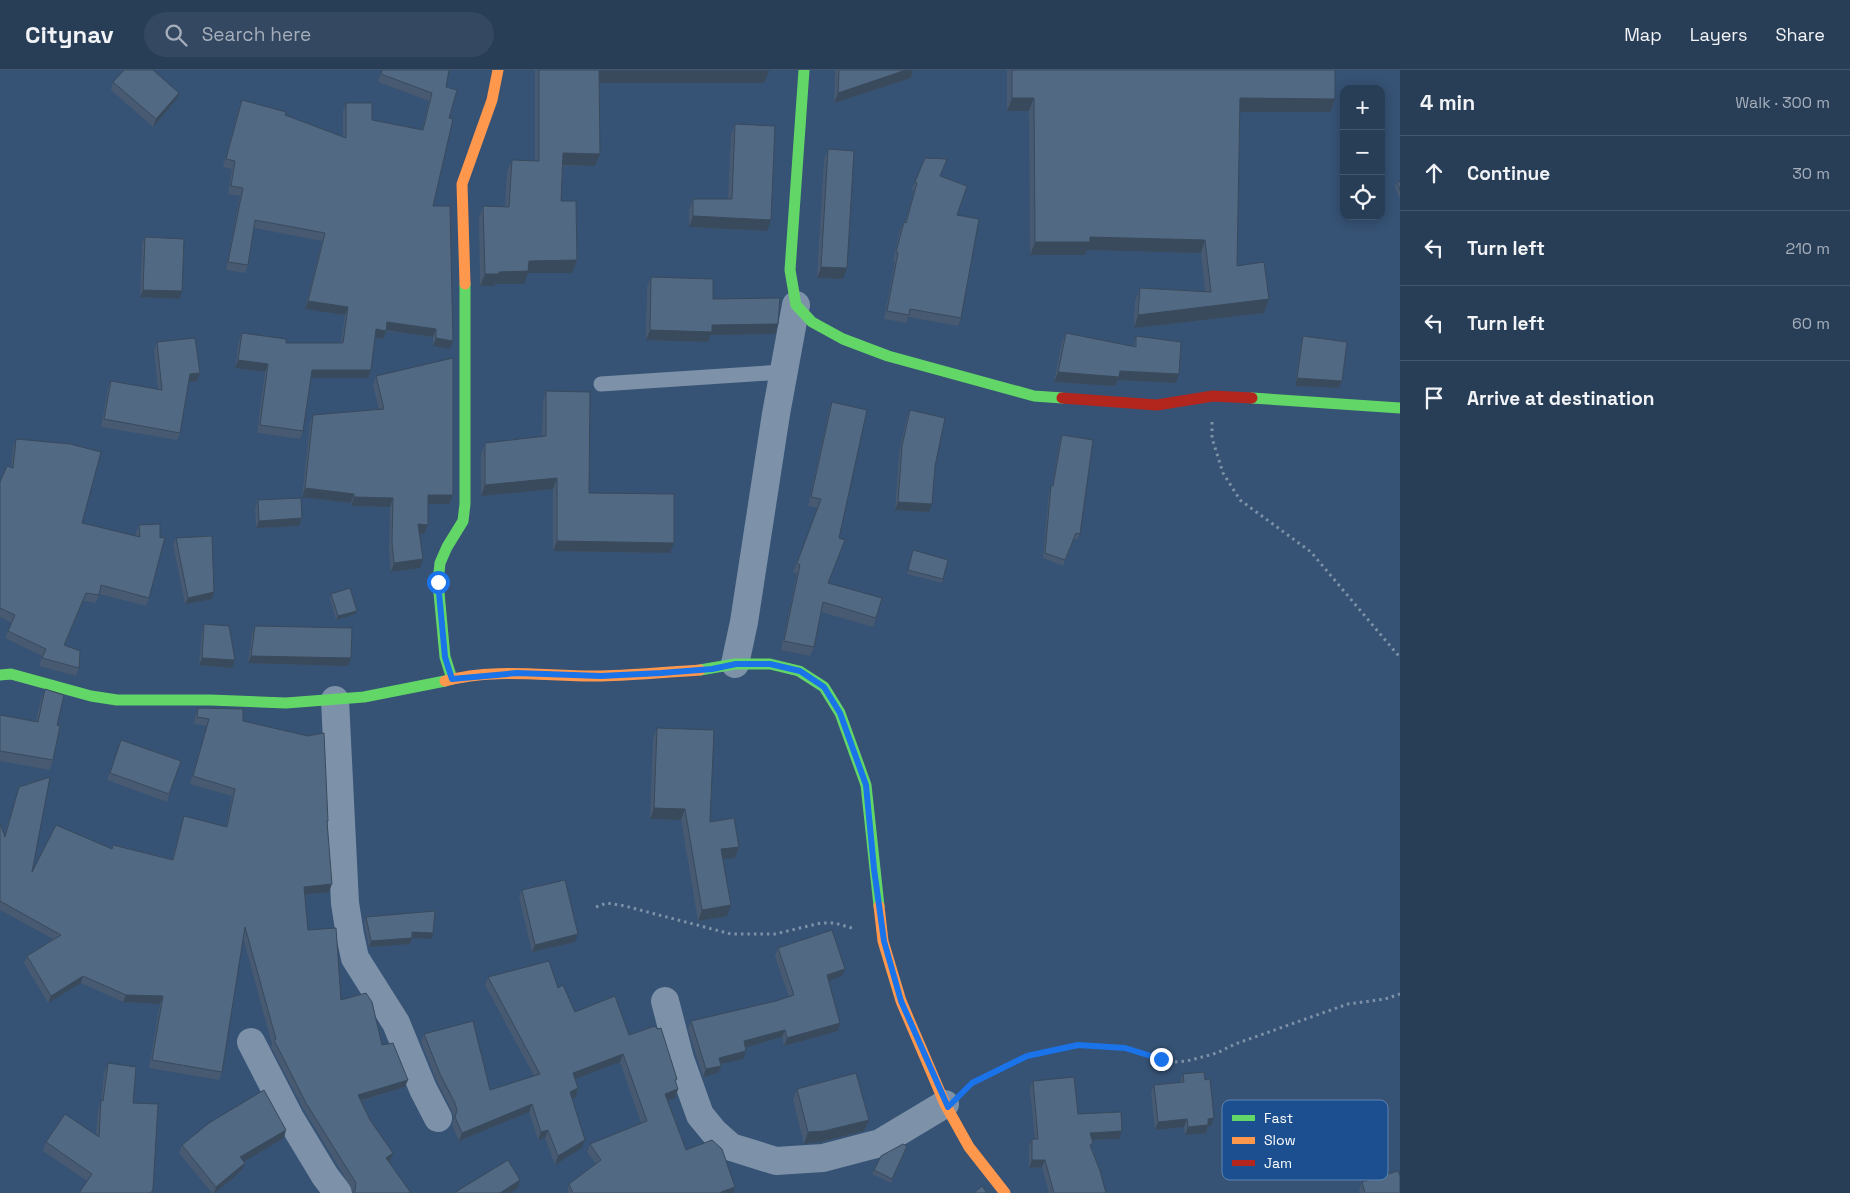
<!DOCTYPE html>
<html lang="en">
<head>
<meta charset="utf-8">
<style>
	:root { --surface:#283e57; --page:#344961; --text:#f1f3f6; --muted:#a5aeba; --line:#44576d }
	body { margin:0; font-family:"Space Grotesk",sans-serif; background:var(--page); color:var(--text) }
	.controls { position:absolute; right:15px; top:15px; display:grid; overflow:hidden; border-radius:10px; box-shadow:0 2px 12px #0003 }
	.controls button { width:45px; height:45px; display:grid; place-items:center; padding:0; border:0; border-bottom:1px solid var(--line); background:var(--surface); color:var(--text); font:25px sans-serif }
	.stop { position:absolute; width:15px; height:15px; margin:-11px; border:4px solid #1a73e8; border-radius:50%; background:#fff }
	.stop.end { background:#1a73e8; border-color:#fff; box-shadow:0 1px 5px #0008 }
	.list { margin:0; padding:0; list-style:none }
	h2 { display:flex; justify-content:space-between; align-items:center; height:65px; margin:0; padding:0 20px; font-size:21px }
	h2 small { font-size:16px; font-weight:400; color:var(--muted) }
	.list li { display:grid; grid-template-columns:32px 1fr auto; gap:15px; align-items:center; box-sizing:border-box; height:75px; padding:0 20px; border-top:1px solid var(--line) }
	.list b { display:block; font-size:19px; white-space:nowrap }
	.list em { font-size:16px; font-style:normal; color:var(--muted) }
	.icon { flex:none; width:28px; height:28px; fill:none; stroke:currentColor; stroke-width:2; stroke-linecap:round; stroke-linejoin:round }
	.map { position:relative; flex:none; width:1400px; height:1123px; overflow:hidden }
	header { display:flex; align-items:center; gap:30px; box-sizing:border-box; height:70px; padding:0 25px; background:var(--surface); border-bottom:1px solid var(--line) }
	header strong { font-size:24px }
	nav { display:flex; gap:28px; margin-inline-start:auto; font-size:18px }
	.search { width:350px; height:45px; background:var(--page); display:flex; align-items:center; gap:12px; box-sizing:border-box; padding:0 18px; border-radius:28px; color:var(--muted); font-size:19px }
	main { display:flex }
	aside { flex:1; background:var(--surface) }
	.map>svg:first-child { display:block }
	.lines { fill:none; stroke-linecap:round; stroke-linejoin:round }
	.path { stroke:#7d92a8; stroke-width:3; stroke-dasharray:2.5 4; stroke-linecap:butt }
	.lane { stroke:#7d92a8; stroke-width:15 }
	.street { stroke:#7d92a8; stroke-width:28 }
	.fast { stroke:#63d668; stroke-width:11 }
	.slow { stroke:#ff974d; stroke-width:11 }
	.jam { stroke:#b3261e; stroke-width:11 }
	.wall { fill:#475a72 }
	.shaded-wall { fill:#394a5c }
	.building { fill:#526984; stroke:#394a5c }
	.route { stroke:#1a73e8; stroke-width:6 }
	.key { fill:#1b4f8f; stroke:#5f84b1; stroke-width:1 }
	.key-label { font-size:14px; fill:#fff }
</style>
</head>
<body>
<header>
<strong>Citynav</strong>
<div class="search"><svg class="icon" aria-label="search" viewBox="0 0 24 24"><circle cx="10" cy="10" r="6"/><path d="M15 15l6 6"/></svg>Search here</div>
<nav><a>Map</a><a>Layers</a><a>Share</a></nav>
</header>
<main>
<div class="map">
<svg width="1400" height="1123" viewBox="0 0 1400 1123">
	<rect width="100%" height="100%" fill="#365274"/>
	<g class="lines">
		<path class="path" d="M1212 352V368L1223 403 1240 430 1311 482 1397 584 1400 586
			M596 837 607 833 625 836 731 864H775L821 853H835L855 859
			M966 1019 972 1013 1027 986 1077 975 1125 978 1175 992 1187 991 1217 983 1235 974 1348 934 1385 929 1400 924"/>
		<path class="lane" d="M601 314 783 302"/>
		<path class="street" d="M735 594 744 552 776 344 796 235
			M335 630 345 833 350 865 355 888 396 953 423 1019 438 1048
			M665 931 680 989 700 1045 714 1062 731 1077 776 1091 823 1088 880 1073 945 1034
			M251 972 290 1048 325 1106 338 1123"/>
		<path class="fast" d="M804 0 790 200 796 235 812 252 843 269 888 286 1034 326 1062 328
			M1252 328 1400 338
			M700 600 735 594H770L799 601 824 617 840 643 866 715 879 836
			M0 605 11 604 91 626 117 630H210L286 633 364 627 445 611
			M452 609 445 587 438 512 440 493 447 477 463 451 465 434V214"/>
		<path class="slow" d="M465 214 462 114 492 30 498 0
			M445 611C496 597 549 607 601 606 634 605 667 602 700 600
			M879 836 883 871 901 931 945 1034 969 1077 1005 1123"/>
		<path class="jam" d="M1062 328 1157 335 1213 326 1252 328"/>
	</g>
	<path class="wall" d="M382 0 446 17 449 48 433 136 450 279 433 276V267L386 261 383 269 375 268 368 308H311L303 361 300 369 257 363 265 302 235 298 239 271 242 263 286 273H341L345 245 305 239 322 171 254 158 248 195 245 203 226 200 240 126 228 124 232 99 223 97 239 38 242 30 343 67V41L346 33 372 50 422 60 429 31 378 12Z
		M535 0H769L764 13H599L600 84 595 96H563L561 131 577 190 572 203H528L524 214H495L494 216H480L479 149 483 136 505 137 507 102 512 90 535 91Z
		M835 0H913L911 8 834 33Z
		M1007 0H1335V29L1330 42H1240L1237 196 1269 229 1264 243 1134 258 1135 231 1140 218 1205 221 1201 183 1087 180 1085 185H1030L1029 41H1007Z
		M113 12 176 30 153 57 111 20Z
		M735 54 767 161 689 157V140L693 129H728L731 65Z
		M828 79 843 209 817 208 824 90Z
		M940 106 957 145 961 248 958 256 908 247 906 253 884 249 895 191H893L900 160 904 152H905L914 121 912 120 915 112Z
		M1400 111V129L1395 116 1397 113Z
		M145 167 180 229 140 227 142 174Z
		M651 207 713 229 778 254 775 264 710 265 708 272 646 270 647 217Z
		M1066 263 1133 277 1136 266 1176 313 1118 310 1115 316 1054 312 1062 272Z
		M1303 266 1342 311 1339 318 1295 316 1301 273Z
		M157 272 200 303 197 311 189 312 180 363 177 370 101 357 108 318 111 311 158 320 154 279Z
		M376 306 453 425 449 434H428L424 464 420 463V498L391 502 389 481 390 437 351 436V433L302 427 310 354 313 345 379 339 373 315Z
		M546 321 589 423 670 483 553 481V419L481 426V384L485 373 542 367 543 332Z
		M832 332 828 513 876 548 873 557 821 542 814 577 810 586 781 580 797 504 793 502 818 438 808 436 829 341Z
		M910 340 935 396 929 442 895 440 899 383 907 347Z
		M1062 365 1080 464 1078 469H1074L1063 496 1043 488 1049 422 1052 416 1060 370Z
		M16 369 82 453 136 467V463L139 455 149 528 146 536 99 524 96 533 83 531 65 575 79 598 76 606 39 596 42 586 5 568 12 553 0 547V412L11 398 13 377Z
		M258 430 302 448 299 456 256 458 255 438Z
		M176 468 212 529 185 534 173 475Z
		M913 480 943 509 942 513 907 504Z
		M331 524 355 544 336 550 330 528Z
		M204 554 235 590 232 598 199 595 202 561Z
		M255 556 348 596 248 593 252 564Z
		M45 619 57 655 53 690 50 700 0 691V645L36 651 41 629Z
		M198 638 243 651 328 751 327 754 329 822 305 825 308 860 341 930 382 975 405 1017 361 1031 370 1050 393 1083 390 1091 389 1092 411 1123H353V1121L304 1040 271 977 272 974 243 868 222 1002 219 1010 149 998 160 934 123 932 81 913 48 933 24 893 27 886 53 869 0 840V753L4 766 19 717 32 802 112 778 113 775 172 789 184 746 226 757 232 726 190 714 207 656 194 654 195 646Z
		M657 658 710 752 739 777 735 788 723 789 727 846 698 851 681 750 650 749 653 669Z
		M121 670 181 691 167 732 107 710Z
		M522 820 575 872 532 882 519 827Z
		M366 847 431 869 412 868 410 874 369 877 364 853Z
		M778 878 845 899 842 906 829 911 838 961 784 976 782 967 745 978 743 989 721 994V996L718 1003 703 1007 688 959 691 951 776 931 789 927 775 886Z
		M488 907 558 918 575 942 629 965 677 1009 675 1013 678 1019 675 1028 667 1030 686 1080 733 1123H567L569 1114 596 1094 587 1082 590 1074 641 1053 620 992 575 1009 578 1018 576 1027 572 1028 582 1078 555 1095 545 1068 538 1070 529 1042 459 1071 452 1055 454 1048 452 1041 437 1012 421 972 424 964 490 1020 534 1006 485 915Z
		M108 993 133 1033 153 1119 152 1123H79L87 1111 43 1081 46 1072 96 1066 98 1040 101 1032 104 1003Z
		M1183 1004 1211 1056H1208L1206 1063 1185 1065 1184 1057 1155 1060 1151 1022 1154 1015 1180 1012Z
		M1033 1011 1078 1044 1119 1069 1092 1070 1091 1078 1106 1123H1049L1042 1097 1029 1098V1076L1032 1069H1035L1030 1018Z
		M797 1019 869 1050 864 1061 820 1072 804 1074 793 1030Z
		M284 1068 244 1091 242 1100 215 1123H212L179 1083 182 1075Z
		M906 1080 891 1113 872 1104 874 1100Z
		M1362 1112 1400 1123H1360L1359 1120Z"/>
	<path class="shaded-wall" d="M906 0H913L911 8 834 33 838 23Z
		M599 1H769L764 13H595Z
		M179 23 176 30 153 57 156 49Z
		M1012 28H1034L1029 41H1007Z
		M1240 28 1335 29 1330 42H1235Z
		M563 83 600 84 595 96 559 95Z
		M693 146 771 150 767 161 689 157Z
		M1090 167 1205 170 1201 183 1087 180 1085 185H1030L1035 172Z
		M577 190 572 203H528L524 214H495L494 216H480L485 204 529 191Z
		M821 197 847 198 843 209 817 208Z
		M143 220 182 221 180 229 140 227Z
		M1269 229 1264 243 1134 258 1138 245Z
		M308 231 348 237 345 245 305 239Z
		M387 252 436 259 433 267 384 260Z
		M778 254 775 264 710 265 708 272 646 270 650 260 712 255Z
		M376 259 386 261 383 269 373 267Z
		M436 268 453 271 450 279 433 276Z
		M238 290 268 294 265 302 235 298Z
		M312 300H371L368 308H309Z
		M1120 301 1179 304 1176 313 1118 310 1115 316 1054 312 1058 302Z
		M200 303 197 311 188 312 190 304Z
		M1297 308 1342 311 1339 318 1295 316Z
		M557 408 553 419 481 426 485 415Z
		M305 418 354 424 351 433 302 427Z
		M428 425H453L449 434H425Z
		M354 427 393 428 390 437 351 436Z
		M898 432 932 434 929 442 895 440Z
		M302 448 299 456 256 458 259 451Z
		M418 454 428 455 424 464 415 463Z
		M557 471 674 473 670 483 553 481Z
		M423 489 420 498 391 502 394 493Z
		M214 522 212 529 185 534 188 528Z
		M357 541 355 544 336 550 338 546Z
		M251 586 351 588 348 596 248 593Z
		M202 588 235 590 232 598 199 595Z
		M654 738 685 739 681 750 650 749Z
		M739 777 735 788 717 790 721 779Z
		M332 814 329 822 301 825 304 817Z
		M731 835 727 846 698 851 702 840Z
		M412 862 433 863 431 869 412 868 410 874 369 877 371 871Z
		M578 864 575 872 532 882 535 875Z
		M845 899 842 906 824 913 827 905Z
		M83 906 81 913 48 933 51 926Z
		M126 925 163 926 160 934 123 932Z
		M840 953 838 961 784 976 787 968Z
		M785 960 782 967 741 979 744 971Z
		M746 981 743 989 716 995 719 988Z
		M623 984 620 992 570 1011 573 1003Z
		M721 996 718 1003 703 1007 706 999Z
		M408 1010 405 1017 355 1032 358 1025Z
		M578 1018 576 1027 567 1030 570 1022Z
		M678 1019 675 1028 662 1032 665 1024Z
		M532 1034 529 1042 459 1071 462 1063Z
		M1214 1048 1211 1056H1208L1206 1063 1185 1065 1188 1057 1208 1049Z
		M1187 1049 1184 1057 1155 1060 1158 1052Z
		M869 1050 864 1061 820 1072 804 1074 808 1062Z
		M286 1060 284 1068 238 1095 240 1087Z
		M548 1060 545 1068 538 1070 541 1062Z
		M1122 1061 1119 1069 1087 1070 1090 1063Z
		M585 1070 582 1078 555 1095 558 1086Z
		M393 1083 390 1091 384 1095 386 1088Z
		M1032 1090H1045L1042 1097 1029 1098Z
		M245 1093 242 1100 215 1123H214L216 1117Z
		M520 1110 518 1118 509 1123H500Z
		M735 1117 733 1123H720L721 1122Z"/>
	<path class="building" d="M124 0H153L179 23 156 49 113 12Z
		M382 0H449L446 17 457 20 449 48 453 49 433 136H450L453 271 436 268V259L387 252 386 261 376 259 371 300H312L303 361 260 355 268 294 238 290 242 263 286 269V273H343L348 237 308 231 325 163 255 150 248 195 228 192 243 118 231 116 235 91 226 89 242 30 286 42 285 45 346 68V33H372V50L423 60 432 23 381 4Z
		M539 0H769V1H599L600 84 563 83 561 131H576L577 190 529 191 528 201 499 202V204H485L483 136 509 137 512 90 539 91Z
		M839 0H906L838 23Z
		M1012 0H1335V29L1240 28 1237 196 1264 192 1269 229 1138 245 1140 218 1211 222 1205 170 1090 167V172H1035L1034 28H1012Z
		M735 54 775 56 771 150 693 146V129H732Z
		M828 79 854 81 847 198 821 197Z
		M925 88 947 89 940 106 967 116 957 145 979 149 961 248 910 239 909 245 887 241 898 183 896 182 904 152 906 153 917 113 915 112Z
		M1400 111V121L1397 113Z
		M145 167 184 169 182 221 143 220Z
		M651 207 713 209V229L780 228 778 254 712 255V262L650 260Z
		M1066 263 1136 277V266L1181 272 1179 304 1120 301 1119 307 1058 302Z
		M1303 266 1347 272 1342 311 1297 308Z
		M195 268 200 303 190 304 180 363 104 349 111 311 162 320 157 272Z
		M453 288V425H428V455L418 454 423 489 394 493 392 472 393 428 354 427V424L305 418 313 345 384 339 376 306Z
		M546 321 590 322 589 423 674 424V473L557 471V408L485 415V373L546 366Z
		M832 332 867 340 839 468 845 470 828 513 882 528 876 548 823 532 814 577 784 571 800 495 797 493 821 429 811 427Z
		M910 340 945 348 935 396 932 434 898 432 902 376Z
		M1062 365 1093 370 1080 464 1076 463 1065 490 1045 483 1051 416H1053Z
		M16 369 70 374 101 382 82 453 140 467 139 455 160 454V468L165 467 149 528 101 515 99 525 86 523 64 575 80 581 79 598 42 588 46 579 8 561 15 545 0 538V412L7 396 13 398Z
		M301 428 302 448 259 451 258 430Z
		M212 466 214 522 188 528 176 468Z
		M913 480 948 490 943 509 908 500Z
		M350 518 357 541 338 546 331 524Z
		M204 554 229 556 235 590 202 588Z
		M255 556 352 558 351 588 251 586Z
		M45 619 64 625 57 655 60 656 53 690 0 681V645L38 652Z
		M198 638 243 639V651L308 666 324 663 328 751H327L332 814 304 817 308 860 336 858 341 930 366 923 372 932 382 975 393 973 408 1010 358 1025 370 1050 393 1083 386 1088 411 1123H354L355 1121 356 1113 306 1033 274 970 276 969 245 857 222 1002 152 990 163 926 126 925 83 906 51 926 27 886 61 865 0 831V753L5 767 19 717 50 707 32 802 56 755 112 779 113 775 173 790 184 746 227 757 235 719 193 706 209 649 197 647Z
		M657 658 714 660 710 752 734 748 739 777 721 779 731 835 702 840 685 739 654 738Z
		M121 670 181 691 169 724 110 703Z
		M565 810 578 864 535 875 522 820Z
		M435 841 433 863 412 862V868L371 871 366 847Z
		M832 860 845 899 827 905 840 953 787 968 785 960 744 971 746 981 719 988 721 996 706 999 691 951 776 931 794 925 778 878Z
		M549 891 558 918 563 915 575 942 615 926 629 965 655 956 657 959 661 958 677 1009 675 1010 678 1019 665 1024 686 1080 712 1070 722 1079 735 1117 721 1122V1123H573L569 1114 601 1090 590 1074 647 1051 623 984 573 1003 578 1018 570 1022 585 1070 558 1086 548 1060 541 1062 532 1034 462 1063 455 1047 457 1040 455 1033 440 1004 424 964 473 951 490 1020 540 1004 488 907Z
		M108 993 136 997 133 1033 158 1034 153 1119 151 1123H79L92 1104 46 1072 65 1044 99 1067 101 1030 103 1031Z
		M1204 1002 1205 1010 1210 1009 1214 1048 1208 1049V1055L1188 1057 1187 1049 1158 1052 1154 1015 1184 1012 1183 1004Z
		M856 1003 869 1050 824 1061 808 1062 797 1019Z
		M1074 1007 1078 1044 1121 1042 1122 1061 1090 1063 1093 1073 1090 1075 1100 1101 1106 1123H1054L1045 1090H1032V1069H1038L1033 1011Z
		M264 1020 286 1060 240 1087 245 1093 216 1117 182 1075 209 1053Z
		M903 1074 907 1076 892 1109 874 1100 881 1086Z
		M508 1090 520 1110 500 1123H454Z
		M1398 1101 1400 1106V1123H1365L1362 1112Z
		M982 1116 987 1123H974Z"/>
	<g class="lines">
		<path class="route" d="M438 512 445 587 452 609 517 603 601 606 661 603 712 599 736 594H770L800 601 824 617 840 643 866 715 874 799 884 871 901 931 948 1037 972 1013 1027 986 1078 975 1125 978 1161 989"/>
	</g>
	<rect x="1222" y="1030" width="166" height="80" rx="8" class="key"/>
	<rect x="1232" y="1045" width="23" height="6" fill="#63d668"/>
	<rect x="1232" y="1067" width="23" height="7" fill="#ff974d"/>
	<rect x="1232" y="1090" width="23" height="6" fill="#b3261e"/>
	<g class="key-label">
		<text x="1264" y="1053">Fast</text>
		<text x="1264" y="1075">Slow</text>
		<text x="1264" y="1098">Jam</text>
	</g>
</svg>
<div class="controls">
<button>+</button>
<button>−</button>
<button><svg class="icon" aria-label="locate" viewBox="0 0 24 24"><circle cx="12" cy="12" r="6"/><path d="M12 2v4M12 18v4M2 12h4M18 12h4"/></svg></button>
</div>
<div class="stop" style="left:438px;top:512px"></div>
<div class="stop end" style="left:1161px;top:989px"></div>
</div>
<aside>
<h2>4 min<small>Walk · 300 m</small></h2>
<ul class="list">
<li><svg class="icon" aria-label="ahead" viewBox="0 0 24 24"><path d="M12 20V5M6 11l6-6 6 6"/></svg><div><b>Continue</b></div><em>30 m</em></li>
<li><svg class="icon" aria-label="left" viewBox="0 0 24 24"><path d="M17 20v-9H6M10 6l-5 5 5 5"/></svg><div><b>Turn left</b></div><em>210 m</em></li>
<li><svg class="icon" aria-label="left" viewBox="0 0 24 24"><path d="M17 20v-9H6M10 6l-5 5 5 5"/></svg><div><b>Turn left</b></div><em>60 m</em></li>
<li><svg class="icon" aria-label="arrive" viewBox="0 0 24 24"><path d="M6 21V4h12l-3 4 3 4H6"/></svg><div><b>Arrive at destination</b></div></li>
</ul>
</aside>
</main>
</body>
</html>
